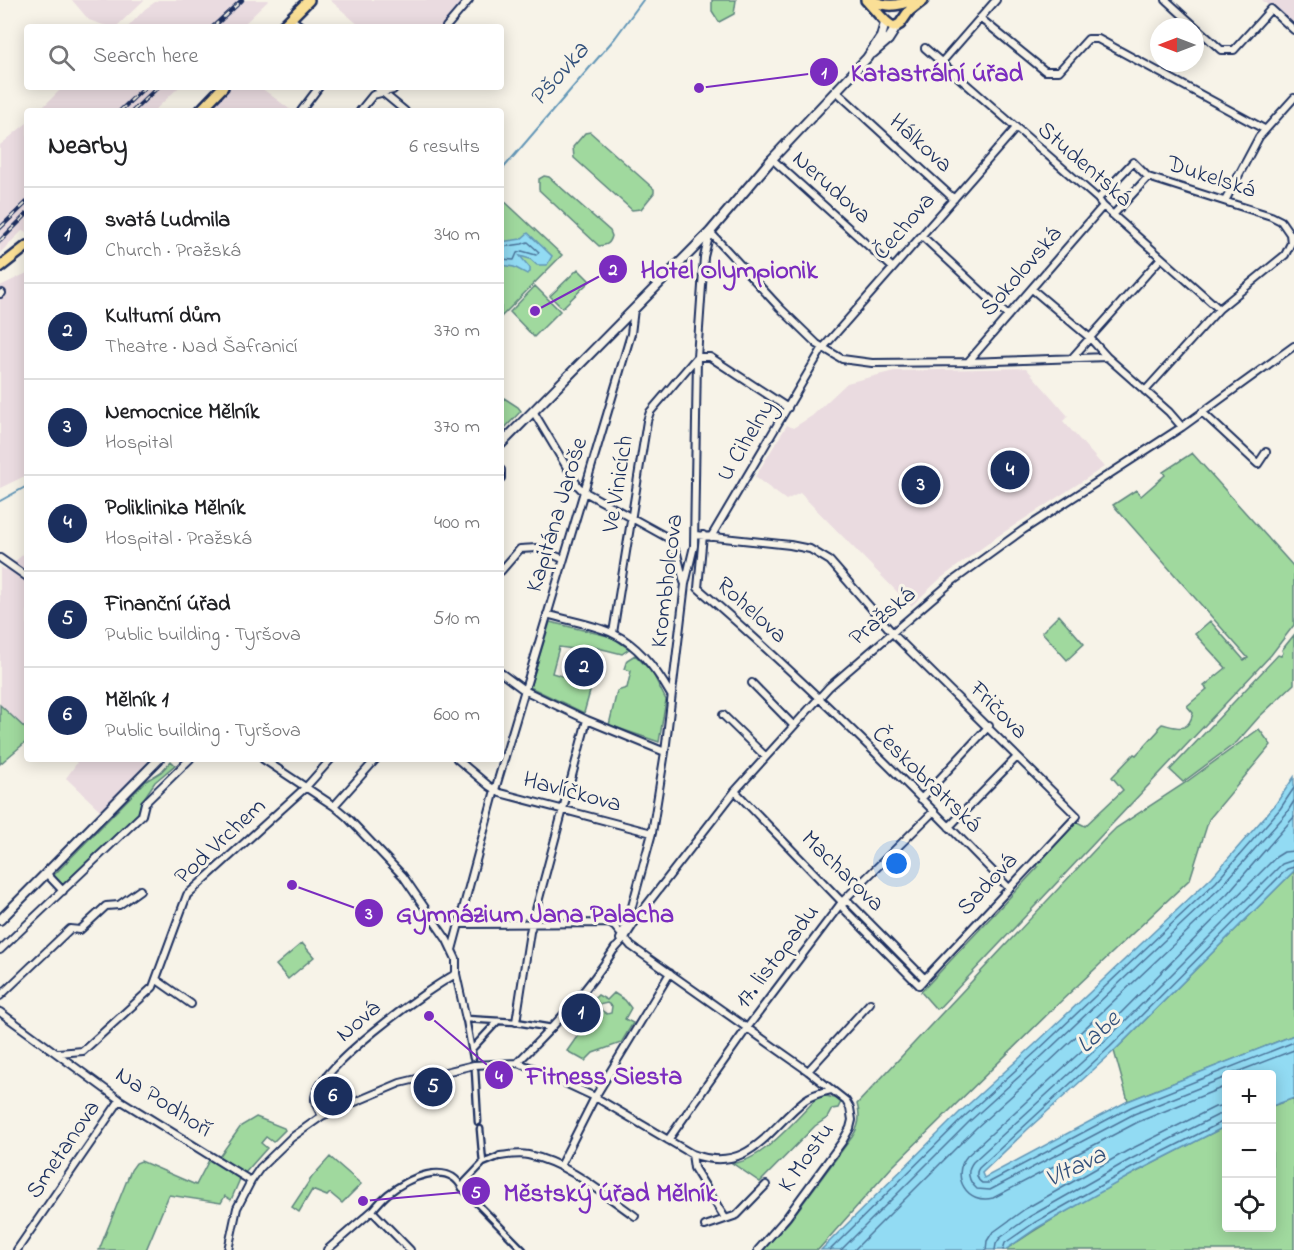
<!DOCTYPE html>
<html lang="en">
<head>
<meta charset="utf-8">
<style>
	:root { --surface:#fff; --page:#f2f2f2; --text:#202124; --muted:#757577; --line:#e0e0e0; --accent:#1b2f5e }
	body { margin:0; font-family:"Indie Flower",sans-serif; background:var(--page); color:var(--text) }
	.controls { position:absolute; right:18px; bottom:18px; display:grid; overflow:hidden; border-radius:6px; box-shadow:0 3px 15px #0003 }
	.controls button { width:54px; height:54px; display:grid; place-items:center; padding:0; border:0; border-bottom:2px solid var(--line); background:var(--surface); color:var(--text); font:30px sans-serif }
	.compass { position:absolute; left:1150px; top:18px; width:54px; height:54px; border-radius:50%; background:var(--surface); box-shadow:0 3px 15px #0003; rotate:270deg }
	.you { position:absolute; left:897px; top:864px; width:21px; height:21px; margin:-15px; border:4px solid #fff; border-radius:50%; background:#1a73e8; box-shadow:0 0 0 9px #1a73e833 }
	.badge { display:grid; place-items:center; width:39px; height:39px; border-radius:50%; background:var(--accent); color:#fff; font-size:20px; font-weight:700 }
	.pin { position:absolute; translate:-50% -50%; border:3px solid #fff; box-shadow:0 2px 6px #0006 }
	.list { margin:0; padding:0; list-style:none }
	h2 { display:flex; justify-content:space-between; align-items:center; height:78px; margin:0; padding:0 24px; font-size:26px }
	h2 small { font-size:20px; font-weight:400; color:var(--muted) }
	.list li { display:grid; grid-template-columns:39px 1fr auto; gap:18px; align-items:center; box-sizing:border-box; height:96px; padding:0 24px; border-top:2px solid var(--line) }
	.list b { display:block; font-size:22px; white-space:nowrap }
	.list p { margin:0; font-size:20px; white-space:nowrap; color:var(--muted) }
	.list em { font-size:20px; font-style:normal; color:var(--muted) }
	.icon { flex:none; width:33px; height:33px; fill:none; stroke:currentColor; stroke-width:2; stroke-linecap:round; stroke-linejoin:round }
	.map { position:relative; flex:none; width:1294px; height:1250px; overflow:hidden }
	.search { position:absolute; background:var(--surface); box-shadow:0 3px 15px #0003; left:24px; top:24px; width:480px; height:66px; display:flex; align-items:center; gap:15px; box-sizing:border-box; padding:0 21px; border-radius:6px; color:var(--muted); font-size:22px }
	.panel { position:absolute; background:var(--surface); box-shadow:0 3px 15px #0003; left:24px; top:108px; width:480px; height:654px; border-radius:6px }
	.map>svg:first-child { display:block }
	.built { fill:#eadbe0 }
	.green { fill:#a0d99e; stroke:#5e847e; stroke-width:1.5 }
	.water { fill:#92dbf3; stroke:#6296b7; stroke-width:1.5 }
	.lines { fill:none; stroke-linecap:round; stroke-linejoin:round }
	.shore { stroke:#4b749a; stroke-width:1.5 }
	.stream { stroke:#6296b7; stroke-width:2 }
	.pedestrian-casing { stroke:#1b2f5e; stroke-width:9 }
	.minor-casing { stroke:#1b2f5e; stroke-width:10 }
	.tertiary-casing { stroke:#1b2f5e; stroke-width:12 }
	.primary-casing { stroke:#1b2f5e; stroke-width:14 }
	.pedestrian { stroke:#f7f3e8; stroke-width:4.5 }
	.minor { stroke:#f7f3e8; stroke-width:6 }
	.tertiary { stroke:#f7f3e8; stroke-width:8 }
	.primary { stroke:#fadf96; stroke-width:9 }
	.rail-casing { stroke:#1b2f5e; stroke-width:4.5 }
	.rail { stroke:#f7f3e8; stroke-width:2; stroke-dasharray:7; stroke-linecap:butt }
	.labels { text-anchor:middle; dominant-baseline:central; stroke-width:6; stroke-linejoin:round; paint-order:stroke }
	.street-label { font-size:24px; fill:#1b2f5e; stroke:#f7f3e8 }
	.water-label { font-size:26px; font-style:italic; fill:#33517c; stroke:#f7f3e8 }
	.leader { fill:none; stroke:#7b2cbf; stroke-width:2 }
	.callout-dot { fill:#7b2cbf; stroke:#f7f3e8; stroke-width:2 }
	.mark-label { font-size:18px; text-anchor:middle; font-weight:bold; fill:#fff }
	.callout-label { font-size:26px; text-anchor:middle; font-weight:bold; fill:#7b2cbf; stroke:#f7f3e8; stroke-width:6; stroke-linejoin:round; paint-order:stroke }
</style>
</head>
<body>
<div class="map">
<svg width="1294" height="1250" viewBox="0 0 1294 1250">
	<rect width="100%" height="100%" fill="#f7f3e8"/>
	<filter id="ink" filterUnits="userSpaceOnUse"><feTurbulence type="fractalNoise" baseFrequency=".0167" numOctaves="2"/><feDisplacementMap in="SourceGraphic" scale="12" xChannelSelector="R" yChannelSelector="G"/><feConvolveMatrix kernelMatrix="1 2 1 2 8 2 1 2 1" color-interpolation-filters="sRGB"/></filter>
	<g filter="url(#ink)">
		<path class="built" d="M72 0H144L116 27H109L89 20Z
			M158 0H269L241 27H128L145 9Z
			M330 0H464L441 27H361Z
			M1262 0H1294V28L1274 10Z
			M63 87H179L154 111H39Z
			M228 87H260L292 111H204Z
			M27 123V233L23 230 0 253V145Z
			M27 273V475L0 488V286Z
			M1026 368 1068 416 1063 421 1104 467 998 536 940 579 911 606 800 493 786 500 755 477 787 425 793 428 812 416 847 383 894 371Z
			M27 551V726L24 727 0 705V567L5 570Z
			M73 759H150L101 811 66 778 77 763Z"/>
		<path class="green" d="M712 0H736L734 14 719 22 712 11Z
			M590 132 654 189V193L641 209 632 210 574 158 573 147 585 133Z
			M544 176 549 177 610 231 612 236C610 244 607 245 599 246L539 190V179Z
			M501 198 562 255 501 317Z
			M578 269 590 281 562 308 550 296Z
			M535 286 560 311 534 337 510 312Z
			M504 398 518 407 521 411 501 432V402Z
			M1192 453 1294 567V625L1271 655 940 1007 936 1009 921 992 1038 867 1037 865 1077 822 1085 826 1123 790 1112 777 1134 754 1136 755 1159 730 1158 728 1162 724C1179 728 1188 733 1193 713L1187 706 1207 689 1204 686 1226 668 1195 634 1210 621 1244 660 1248 658 1113 505 1136 490 1141 496 1165 475 1163 472Z
			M1059 615 1084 644 1067 660 1042 632Z
			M550 622 608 636 616 640 629 649 622 654 586 645 574 649 559 647 552 673 579 681 591 688 584 713 530 687Z
			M1294 635V684L1259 717 1237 742 1183 782 1170 770 1278 655 1281 656 1283 653 1282 650Z
			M635 655 652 672 666 700 659 742 609 725 617 691 627 688 631 671 624 669 627 660Z
			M0 705 27 730V741L0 764Z
			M1259 729 1271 745 1209 819 1190 879 1058 1004 891 1168 818 1250H763L789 1222 852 1137C859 1127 861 1116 857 1104L1103 841 1116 828 1185 783Z
			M171 761 175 765 155 782 142 801 138 813 61 886 53 876 146 781 161 772Z
			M1294 871V1035L1128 1101 1114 1051Z
			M302 943 314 957 288 979 276 965Z
			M614 993 625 1000 631 1008 625 1019 633 1023 621 1043 593 1053 585 1061 567 1051 581 1031 578 1025 598 1008 607 1014 611 1013 612 1006 607 1003 599 1005 595 998 598 995 607 1000Z
			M822 1095 838 1099 841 1102 838 1108 832 1109 827 1118 815 1126 760 1182 732 1163C761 1163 798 1117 818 1097Z
			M1294 1098V1250H1005C1075 1202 1151 1164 1226 1126V1228H1272V1106Z
			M256 1117 284 1128 285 1130 273 1142 266 1137 261 1143 267 1148 244 1174 219 1157 241 1126Z
			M330 1157 361 1184 342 1203 330 1193 327 1196 312 1190 299 1212 292 1207 312 1177Z
			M209 1160 214 1161 240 1179 231 1200 225 1196 221 1203 169 1195 146 1250H99L131 1170 136 1163 141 1161 196 1185Z"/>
		<path class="water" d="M528 233 552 256 547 265H537L530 259 520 256 530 268V272L527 274 514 267 501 265V242L521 239Z
			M1294 777V871L1114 1051 1028 1129 982 1173 984 1178 1128 1101 1294 1035V1098L1272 1106V1074H1226V1126L1138 1171 1037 1228 1005 1250H821L960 1112 1033 1046 1212 877 1275 805Z"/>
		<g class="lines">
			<path class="shore" d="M501 247 522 244 528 242 539 252 536 255 522 251 517 253 514 260 501 259
				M1294 867 1287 869 1110 1047 979 1168C975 1173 977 1180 982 1183H988L1131 1107 1294 1042
				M1232 1074 1294 1050
				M1226 1077 1134 1114 990 1190 977 1189C968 1181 966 1171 973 1162L1105 1041 1282 864 1294 860
				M1226 1086 1138 1122 993 1198C967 1205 950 1176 967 1156L1099 1035 1276 857 1284 852 1294 851
				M830 1250 965 1116 1037 1051 1216 882 1280 809 1294 788
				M841 1250 970 1121 1042 1056 1221 887 1286 814 1294 801
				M854 1250 976 1128 1048 1063 1227 894 1294 817
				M986 1250 987 1241 992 1233 1025 1209 1127 1151 1215 1107 1226 1105
				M995 1250 996 1244 1000 1238 1029 1217 1131 1159 1218 1115 1226 1114
				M1003 1250 1005 1243 1034 1223 1135 1166 1222 1122H1226"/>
			<path class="stream" d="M501 171 615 38 643 0
				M0 501 27 486"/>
			<defs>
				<path id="pedestrian" d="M472 1049 498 1021
					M473 1058 466 1019 516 1022 552 1028
					M475 1070 478 1122
					M483 1163 500 1156
					M462 1188 465 1182 483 1163 480 1129
					M372 1211C377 1205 382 1199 388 1194 406 1179 448 1159 462 1188L523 1250"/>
				<path id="minor" d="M1166 0 1221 50H1234L1271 9 1294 30
					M980 18 1045 71H1059L1088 39H1098L1264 129
					M291 19 302 27
					M446 27 469 0
					M925 48 1098 199 1103 206 1219 309
					M941 63 996 0
					M376 87 405 111
					M836 91 954 199
					M301 111 319 87
					M360 111 373 95 393 90 395 87
					M772 159 893 268
					M1098 199 1133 162 1148 177 1271 216 1281 221 1290 234 1291 243 1285 255 1219 309 1145 391
					M1225 201 1259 137 1294 98
					M1114 214 1148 177
					M710 232 780 308 817 344 842 359 872 363 968 362 1107 357 1169 412 1182 427
					M922 236 1008 316
					M1032 289 1090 338 1107 357
					M0 294 2 293
					M1072 358 1161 258
					M968 362 1103 206
					M533 411 578 486 583 491 670 539 677 554 684 582
					M1202 412 1258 464 1266 452
					M501 470V478
					M695 535 790 545 810 549 830 561 897 638 1077 816 919 985 843 908 842 902
					M703 535 698 588C807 682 909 785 1009 888
					M711 537 822 349 1016 128
					M0 558 27 577
					M501 571 520 549 537 548 563 559
					M547 614C568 621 594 624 614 634 640 646 658 672 671 695
					M613 633 647 421 650 412 697 357H710L788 408
					M501 673 524 690 587 720 665 752
					M752 683 793 725
					M723 715 765 756
					M263 759 334 806 347 817 403 876 447 940 456 959V974L466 1019
					M457 759 489 786 500 793 652 833
					M735 791 842 902H849L925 979
					M921 799 989 726
					M334 806 376 759
					M949 827 1017 757
					M47 874 63 891
					M608 922 615 927 631 946 808 1071 846 1101 850 1108 852 1120 850 1128 842 1142 787 1217 758 1250
					M460 924 617 923 630 919
					M620 939 628 921 652 833 665 752 685 584 694 546 697 357 704 257 710 232
					M615 949 624 939 642 911 735 791 829 687 954 580 1023 530 1182 427 1294 346
					M0 950 142 815 145 803 190 759
					M452 950 495 790 631 334 634 309
					M157 980 191 1004
					M0 996 70 929 80 930 106 906 119 905 140 890
					M0 1012 120 1100 251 1181
					M516 1022 530 932 587 720
					M58 1053 83 1051 153 987 187 895 306 787 331 759
					M517 1063C553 1027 588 991 615 948
					M808 1071 870 1003
					M322 1116C320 1112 315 1105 315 1100 313 1070 429 988 456 974
					M668 1140 747 1028 842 902 934 811
					M692 1154 694 1168 725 1218
					M500 1156C509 1155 519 1153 528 1155 568 1163 602 1193 635 1216
					M560 1166 595 1097 670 973
					M705 1226 737 1215 766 1185
					M17 1250 120 1100
					M228 1250 237 1208 251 1181 260 1168 291 1138 322 1116 400 1083 474 1065 517 1063 533 1068 595 1097 692 1154C749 1175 768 1129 805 1100 812 1095 822 1092 831 1090
					M327 1250 372 1211 410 1250"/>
				<path id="tertiary" d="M873 53 888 40 897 26
					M501 444 710 232 772 159 867 58 881 37 885 23
					M0 920 159 759"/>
				<path id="primary" d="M866 0C874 8 885 24 894 27L900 24 909 11 923 0
					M870 0C885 7 897 7 912 0
					M282 27 309 0
					M200 111 223 87
					M0 267 27 246"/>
			</defs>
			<use href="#pedestrian" class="pedestrian-casing"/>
			<use href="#minor" class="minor-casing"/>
			<use href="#tertiary" class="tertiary-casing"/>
			<use href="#primary" class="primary-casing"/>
			<use href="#pedestrian" class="pedestrian"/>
			<use href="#minor" class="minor"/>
			<use href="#tertiary" class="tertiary"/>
			<use href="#primary" class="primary"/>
			<defs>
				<path id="rail" d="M213 27 242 0
					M120 111 145 87
					M133 111 158 87
					M0 228 27 202
					M0 241 27 214"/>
			</defs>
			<use href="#rail" class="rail-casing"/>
			<use href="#rail" class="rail"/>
		</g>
	</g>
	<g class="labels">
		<g class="street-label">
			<text transform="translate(920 144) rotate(42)">Hálkova</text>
			<text transform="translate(1084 165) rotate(41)">Studentská</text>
			<text transform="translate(1211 178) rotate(18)">Dukelská</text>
			<text transform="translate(831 188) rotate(42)">Nerudova</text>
			<text transform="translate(905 227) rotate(-49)">Čechova</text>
			<text transform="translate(1022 272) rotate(-49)">Sokolovská</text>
			<text transform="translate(747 441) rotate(-59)">U Cihelny</text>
			<text transform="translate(619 484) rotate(-81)">Ve Vinicích</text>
			<text transform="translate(558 515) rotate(-73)">Kapitána Jaroše</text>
			<text transform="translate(668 581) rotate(-83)">Krombholcova</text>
			<text transform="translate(751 611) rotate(42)">Rohelova</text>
			<text transform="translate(883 617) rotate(-40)">Pražská</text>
			<text transform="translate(998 711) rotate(45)">Fričova</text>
			<text transform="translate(926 780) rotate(44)">Českobratrská</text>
			<text transform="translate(572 793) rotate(15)">Havlíčkova</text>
			<text transform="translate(221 842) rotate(-43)">Pod Vrchem</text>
			<text transform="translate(842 872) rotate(44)">Macharova</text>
			<text transform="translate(988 885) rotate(-47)">Sadová</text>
			<text transform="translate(778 957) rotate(-53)">17. listopadu</text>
			<text transform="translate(359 1022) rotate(-41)">Nová</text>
			<text transform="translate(163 1103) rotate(33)">Na Podhoří</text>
			<text transform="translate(64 1150) rotate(-56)">Smetanova</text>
			<text transform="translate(807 1158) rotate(-55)">K Mostu</text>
		</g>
		<g class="water-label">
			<text transform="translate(560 75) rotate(-49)">Pšovka</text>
			<text transform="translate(1099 1033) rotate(-43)">Labe</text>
			<text transform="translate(1076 1168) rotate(-26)">Vltava</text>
		</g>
	</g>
	<path class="leader" d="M699 88L824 72M535 311L613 269M292 885L369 913M429 1016L499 1075M363 1201L476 1191"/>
	<g class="callout-dot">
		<circle cx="699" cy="88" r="6"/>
		<circle cx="535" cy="311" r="6"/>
		<circle cx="292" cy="885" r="6"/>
		<circle cx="429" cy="1016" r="6"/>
		<circle cx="363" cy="1201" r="6"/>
		<circle cx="824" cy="72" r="15"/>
		<circle cx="613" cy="269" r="15"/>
		<circle cx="369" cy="913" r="15"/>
		<circle cx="499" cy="1075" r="15"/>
		<circle cx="476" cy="1191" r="15"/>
	</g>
	<g class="mark-label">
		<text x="824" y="78">1</text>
		<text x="613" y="275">2</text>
		<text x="369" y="919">3</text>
		<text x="499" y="1082">4</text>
		<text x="476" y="1198">5</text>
	</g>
	<g class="callout-label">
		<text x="937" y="81">Katastrální úřad</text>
		<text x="729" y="278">Hotel Olympionik</text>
		<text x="535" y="922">Gymnázium Jana Palacha</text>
		<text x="604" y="1084">Fitness Siesta</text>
		<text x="610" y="1201">Městský úřad Mělník</text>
	</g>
</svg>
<div class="controls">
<button>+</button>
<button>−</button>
<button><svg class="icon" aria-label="locate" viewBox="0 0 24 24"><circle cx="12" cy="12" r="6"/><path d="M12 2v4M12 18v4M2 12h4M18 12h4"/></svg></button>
</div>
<svg class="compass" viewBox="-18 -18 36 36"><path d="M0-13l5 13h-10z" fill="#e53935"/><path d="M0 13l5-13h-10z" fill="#757577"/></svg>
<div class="you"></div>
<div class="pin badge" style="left:581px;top:1013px">1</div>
<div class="pin badge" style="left:584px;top:667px">2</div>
<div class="pin badge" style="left:921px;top:485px">3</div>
<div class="pin badge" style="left:1010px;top:470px">4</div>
<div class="pin badge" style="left:433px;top:1087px">5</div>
<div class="pin badge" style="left:333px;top:1096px">6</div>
<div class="search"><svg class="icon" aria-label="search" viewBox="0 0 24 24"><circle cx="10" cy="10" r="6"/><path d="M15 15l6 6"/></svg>Search here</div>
<section class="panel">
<h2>Nearby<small>6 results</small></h2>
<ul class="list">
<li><span class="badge">1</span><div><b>svatá Ludmila</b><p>Church · Pražská</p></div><em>340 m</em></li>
<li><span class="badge">2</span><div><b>Kulturní dům</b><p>Theatre · Nad Šafranicí</p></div><em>370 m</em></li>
<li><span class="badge">3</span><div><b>Nemocnice Mělník</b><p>Hospital</p></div><em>370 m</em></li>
<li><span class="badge">4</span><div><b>Poliklinika Mělník</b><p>Hospital · Pražská</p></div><em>400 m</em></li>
<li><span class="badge">5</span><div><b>Finanční úřad</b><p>Public building · Tyršova</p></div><em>510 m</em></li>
<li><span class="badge">6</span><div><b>Mělník 1</b><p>Public building · Tyršova</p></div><em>600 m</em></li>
</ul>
</section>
</div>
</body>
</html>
